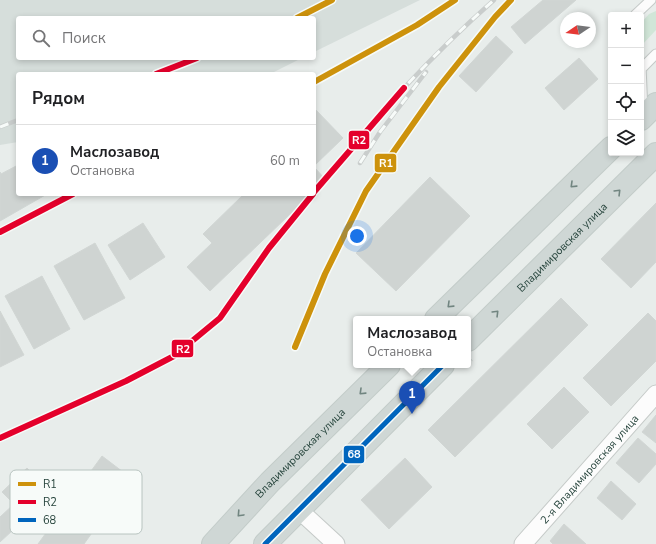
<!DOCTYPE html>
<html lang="ru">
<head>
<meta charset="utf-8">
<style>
	:root { --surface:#fff; --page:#f2f2f2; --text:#202124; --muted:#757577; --line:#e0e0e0; --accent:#0f766e }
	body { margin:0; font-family:"Nunito Sans",sans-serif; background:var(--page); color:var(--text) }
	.controls { position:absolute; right:12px; top:12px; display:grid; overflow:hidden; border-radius:4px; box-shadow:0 2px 6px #0003 }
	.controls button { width:36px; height:36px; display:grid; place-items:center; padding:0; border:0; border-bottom:1px solid var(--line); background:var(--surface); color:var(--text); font:20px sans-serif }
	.compass { position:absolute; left:560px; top:12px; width:36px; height:36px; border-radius:50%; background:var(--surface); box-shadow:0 2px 6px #0003; rotate:257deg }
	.you { position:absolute; left:357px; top:236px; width:14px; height:14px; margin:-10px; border:3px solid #fff; border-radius:50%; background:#1a73e8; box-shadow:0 0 0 6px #1a73e833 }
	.badge { display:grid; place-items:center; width:26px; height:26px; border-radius:50%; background:var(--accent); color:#fff; font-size:13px; font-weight:700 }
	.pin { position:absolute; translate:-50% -33px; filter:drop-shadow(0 1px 2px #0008) }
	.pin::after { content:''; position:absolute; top:21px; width:14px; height:12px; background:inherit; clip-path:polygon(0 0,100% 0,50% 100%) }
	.popup { position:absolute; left:353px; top:316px; width:118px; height:52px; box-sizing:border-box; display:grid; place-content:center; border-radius:4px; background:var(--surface); filter:drop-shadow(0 1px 3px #0005); font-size:13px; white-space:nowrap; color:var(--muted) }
	.popup b { font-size:15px; color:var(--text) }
	.popup::after { content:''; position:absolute; left:50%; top:100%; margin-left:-8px; border:8px solid transparent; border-top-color:var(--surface) }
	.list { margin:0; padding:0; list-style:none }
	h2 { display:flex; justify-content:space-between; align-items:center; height:52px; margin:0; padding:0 16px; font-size:17px }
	h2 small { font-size:13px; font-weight:400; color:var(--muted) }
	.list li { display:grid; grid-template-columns:26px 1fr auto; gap:12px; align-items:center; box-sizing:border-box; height:72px; padding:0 16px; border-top:1px solid var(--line) }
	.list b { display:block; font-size:15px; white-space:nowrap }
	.list p { margin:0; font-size:13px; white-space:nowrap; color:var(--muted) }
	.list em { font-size:13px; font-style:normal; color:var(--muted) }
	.icon { flex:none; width:22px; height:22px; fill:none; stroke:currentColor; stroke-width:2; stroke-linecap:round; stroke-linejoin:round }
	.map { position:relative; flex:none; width:656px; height:544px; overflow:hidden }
	.search { position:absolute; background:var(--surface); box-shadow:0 2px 6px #0003; left:16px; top:16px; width:300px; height:44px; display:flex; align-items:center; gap:10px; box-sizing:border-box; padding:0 14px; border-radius:4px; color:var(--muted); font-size:15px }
	.panel { position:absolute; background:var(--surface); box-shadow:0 2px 6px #0003; left:16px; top:72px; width:300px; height:124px; border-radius:4px }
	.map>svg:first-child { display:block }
	.built { fill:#d6dedb }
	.green { fill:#d1e6d8 }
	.building { fill:#cfd4d2; stroke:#d1d6d4 }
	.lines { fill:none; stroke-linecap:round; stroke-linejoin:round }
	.lane-casing { stroke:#c5cac8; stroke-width:11 }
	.street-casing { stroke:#c5cac8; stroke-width:19 }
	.primary-casing { stroke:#c3ccc9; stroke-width:24 }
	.path { stroke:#c3ccca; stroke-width:2.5; stroke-dasharray:2 3; stroke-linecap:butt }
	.lane { stroke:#fcfcfc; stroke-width:9 }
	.street { stroke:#fcfcfc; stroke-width:17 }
	.primary { stroke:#cfd7d5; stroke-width:22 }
	.rail-casing { stroke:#c9cdcc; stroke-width:4.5 }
	.rail { stroke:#f7fbf9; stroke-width:3; stroke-dasharray:9; stroke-linecap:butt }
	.bus-1-casing { stroke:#f7fbf9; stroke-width:8 }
	.bus-1 { stroke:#0065bd; stroke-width:5 }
	.rail-1-casing { stroke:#f7fbf9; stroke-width:9 }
	.rail-2-casing { stroke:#f7fbf9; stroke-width:9 }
	.rail-1 { stroke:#cd920c; stroke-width:6 }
	.rail-2 { stroke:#e4002b; stroke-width:6 }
	.oneway { stroke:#718580 }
	.labels { text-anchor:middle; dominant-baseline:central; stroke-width:3; stroke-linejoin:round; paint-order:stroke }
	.street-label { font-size:11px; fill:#24423a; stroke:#f7fbf9 }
	.key { fill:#f7fbf9; stroke:#b8c4c0; stroke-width:1 }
	.key-label { font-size:11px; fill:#24423a }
	.line-badge { stroke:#f7fbf9; stroke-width:1.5 }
	.badge-label { font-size:11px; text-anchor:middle; font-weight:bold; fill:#fff }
</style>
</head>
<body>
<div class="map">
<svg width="656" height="544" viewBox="0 0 656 544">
	<rect width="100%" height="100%" fill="#e8edeb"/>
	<path class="built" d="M0 0H420L314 52V18H18V58H302L270 74H18V142L0 145Z"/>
	<path class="green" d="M656 11V30L641 46V23L649 14Z"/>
	<path class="building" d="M543 0H576L525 44 511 27Z
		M496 36 513 52 476 92 459 76Z
		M579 58 598 79 564 110 545 88Z
		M314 108 343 138 314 166Z
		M18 165V194H47L0 221V172L1 174Z
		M314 167 326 180 314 191Z
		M430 177 470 216 396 291 356 253Z
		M244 194H311L210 291 187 267 212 243 203 234Z
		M656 203V262L631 288 601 259Z
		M143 223 165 257 130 280 108 245Z
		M95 243 125 298 84 320 54 266Z
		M42 276 70 329 34 349 5 296Z
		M561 298 588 325 455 457 428 430Z
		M0 311 24 355 0 367Z
		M648 313 656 321V361L611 406 583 378Z
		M564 387 589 412 552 449 527 424Z
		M656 415V443L642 432Z
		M638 438 656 454V464L639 483 616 463Z
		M102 456 131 478 84 544H38Z
		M405 458 432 487 389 529 361 500Z
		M27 468 39 481 14 504 2 492Z
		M611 481 636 504 622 520 597 498Z
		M14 504 26 518 0 542V517Z
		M564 524 586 544H553L550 541Z"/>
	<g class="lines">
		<defs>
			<path id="lane" d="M635 15 651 0
				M641 66 643 113
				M642 68 656 54"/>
			<g id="street">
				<path d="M298 509 336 544"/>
				<path id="s1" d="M523 544 656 394"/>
			</g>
			<g id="primary">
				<path d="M641 119 656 104"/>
				<path d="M436 319 611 148"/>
				<path id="s2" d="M468 340 656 154"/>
				<path id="s3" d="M213 544 270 482 389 365"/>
				<path d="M265 544 443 365"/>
			</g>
		</defs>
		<use href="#lane" class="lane-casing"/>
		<use href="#street" class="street-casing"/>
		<use href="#primary" class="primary-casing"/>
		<path class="path" d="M468 364 472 360"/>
		<use href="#lane" class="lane"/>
		<use href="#street" class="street"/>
		<use href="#primary" class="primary"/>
		<defs>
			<path id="rail" d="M297 18 332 0
				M156 74 197 58
				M314 82 417 25 455 0
				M0 127 18 120
				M360 163 380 132 426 72
				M314 192C369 124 428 58 494 0
				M0 232 73 194
				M295 347 325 274 366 191 439 87 495 17 511 0
				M0 438 126 381 174 356 220 318 269 248 313 194"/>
		</defs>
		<use href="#rail" class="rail-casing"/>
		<use href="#rail" class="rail"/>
		<defs>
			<path id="bus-1" d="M265 544 443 365"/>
		</defs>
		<use href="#bus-1" class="bus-1-casing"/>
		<use href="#bus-1" class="bus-1"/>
		<defs>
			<path id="rail-1" d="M297 18 332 0
				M314 82 417 25 455 0
				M295 347 325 274 366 191 439 87 495 17 511 0"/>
			<path id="rail-2" d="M156 74 197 58
				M314 192 404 88
				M0 232 73 194
				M0 438 126 381 174 356 220 318 269 248 313 194"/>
		</defs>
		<use href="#rail-1" class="rail-1-casing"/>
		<use href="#rail-2" class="rail-2-casing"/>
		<use href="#rail-1" class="rail-1"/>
		<use href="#rail-2" class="rail-2"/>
	</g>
	<defs><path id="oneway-chevron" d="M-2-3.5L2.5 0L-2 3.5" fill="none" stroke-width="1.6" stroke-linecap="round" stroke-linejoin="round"/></defs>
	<g class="oneway">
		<use href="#oneway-chevron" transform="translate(573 185) rotate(136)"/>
		<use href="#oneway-chevron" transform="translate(618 192) rotate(-45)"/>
		<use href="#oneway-chevron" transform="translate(450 305) rotate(136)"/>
		<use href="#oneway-chevron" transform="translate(496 313) rotate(-45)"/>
		<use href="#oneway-chevron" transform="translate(362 392) rotate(136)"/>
		<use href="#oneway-chevron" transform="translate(240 514) rotate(133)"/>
	</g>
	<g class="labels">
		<g class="street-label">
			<text stroke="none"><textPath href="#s2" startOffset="132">Владимировская улица</textPath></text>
			<text stroke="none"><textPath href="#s3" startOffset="126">Владимировская улица</textPath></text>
			<text stroke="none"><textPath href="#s1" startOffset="100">2-я Владимировская улица</textPath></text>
		</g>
	</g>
	<rect x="10" y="470" width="132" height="64" rx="6" class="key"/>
	<rect x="18" y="482" width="18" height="4" fill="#cd920c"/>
	<rect x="18" y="500" width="18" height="4" fill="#e4002b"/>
	<rect x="18" y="518" width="18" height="4" fill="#0065bd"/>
	<g class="key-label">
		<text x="43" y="488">R1</text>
		<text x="43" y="506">R2</text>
		<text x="43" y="524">68</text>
	</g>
	<g class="line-badge">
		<rect x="348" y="130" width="22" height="20" rx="4" fill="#e4002b"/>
		<rect x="374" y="153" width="23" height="20" rx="4" fill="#cd920c"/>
		<rect x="171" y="339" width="23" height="19" rx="4" fill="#e4002b"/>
		<rect x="343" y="445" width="22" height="19" rx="4" fill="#0065bd"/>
	</g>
	<g class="badge-label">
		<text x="359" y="144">R2</text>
		<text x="386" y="167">R1</text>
		<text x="183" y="353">R2</text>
		<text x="354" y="458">68</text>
	</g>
</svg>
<div class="controls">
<button>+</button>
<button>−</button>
<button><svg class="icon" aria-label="locate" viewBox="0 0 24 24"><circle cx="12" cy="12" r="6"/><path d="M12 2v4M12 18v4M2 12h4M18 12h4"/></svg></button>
<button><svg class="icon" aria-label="layers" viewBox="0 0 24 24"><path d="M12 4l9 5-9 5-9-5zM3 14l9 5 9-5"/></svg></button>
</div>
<svg class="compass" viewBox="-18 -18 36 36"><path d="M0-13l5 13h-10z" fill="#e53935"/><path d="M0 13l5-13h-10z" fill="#757577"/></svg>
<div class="you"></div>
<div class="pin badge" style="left:412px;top:414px;background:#1a4fb4">1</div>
<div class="popup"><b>Маслозавод</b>Остановка</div>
<div class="search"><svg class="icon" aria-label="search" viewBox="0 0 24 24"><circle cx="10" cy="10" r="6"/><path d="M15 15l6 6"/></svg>Поиск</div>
<section class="panel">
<h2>Рядом<small></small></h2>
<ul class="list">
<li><span class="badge" style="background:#1a4fb4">1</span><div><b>Маслозавод</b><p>Остановка</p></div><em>60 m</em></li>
</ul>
</section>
</div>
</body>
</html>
